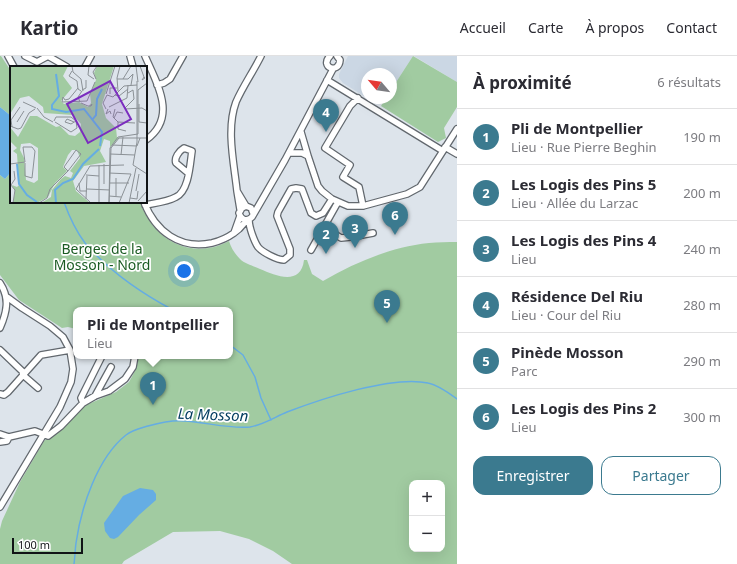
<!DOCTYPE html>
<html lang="fr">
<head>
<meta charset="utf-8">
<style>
	:root { --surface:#fff; --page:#f7f7f7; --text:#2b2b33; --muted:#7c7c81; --line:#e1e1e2; --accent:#3b7a8f }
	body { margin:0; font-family:"Noto Sans",sans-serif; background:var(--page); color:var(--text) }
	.controls { position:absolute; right:12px; bottom:12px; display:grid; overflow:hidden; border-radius:8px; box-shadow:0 4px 16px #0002 }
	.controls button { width:36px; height:36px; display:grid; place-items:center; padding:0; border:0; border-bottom:1px solid var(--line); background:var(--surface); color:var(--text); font:20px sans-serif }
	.compass { position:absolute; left:361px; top:12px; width:36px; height:36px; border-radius:50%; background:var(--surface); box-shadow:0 4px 16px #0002; rotate:299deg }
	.scale { position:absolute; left:12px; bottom:10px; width:71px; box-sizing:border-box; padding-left:4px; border:2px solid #111416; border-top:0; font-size:11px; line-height:14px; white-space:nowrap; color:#111416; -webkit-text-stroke:3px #fff; paint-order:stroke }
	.you { position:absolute; left:184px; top:215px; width:14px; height:14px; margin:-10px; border:3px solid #fff; border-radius:50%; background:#1a73e8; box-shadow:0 0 0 6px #1a73e833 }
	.badge { display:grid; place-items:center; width:26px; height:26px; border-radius:50%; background:var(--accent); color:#fff; font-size:13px; font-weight:700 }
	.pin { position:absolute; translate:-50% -33px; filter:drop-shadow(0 1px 2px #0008) }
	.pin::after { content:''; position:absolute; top:21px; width:14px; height:12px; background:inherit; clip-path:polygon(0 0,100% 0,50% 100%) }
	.popup { position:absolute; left:73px; top:251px; width:160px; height:52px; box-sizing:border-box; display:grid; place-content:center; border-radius:8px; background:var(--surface); filter:drop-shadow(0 1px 3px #0005); font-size:13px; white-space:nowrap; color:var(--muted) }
	.popup b { font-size:15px; color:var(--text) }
	.popup::after { content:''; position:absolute; left:50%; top:100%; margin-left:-8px; border:8px solid transparent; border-top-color:var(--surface) }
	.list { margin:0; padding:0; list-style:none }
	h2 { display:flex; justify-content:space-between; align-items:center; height:52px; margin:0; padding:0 16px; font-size:17px }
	h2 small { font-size:13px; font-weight:400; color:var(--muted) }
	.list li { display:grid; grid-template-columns:26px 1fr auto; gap:12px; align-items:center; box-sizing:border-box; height:56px; padding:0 16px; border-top:1px solid var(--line) }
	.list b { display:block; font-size:15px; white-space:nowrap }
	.list p { margin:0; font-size:13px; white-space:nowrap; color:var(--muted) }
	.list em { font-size:13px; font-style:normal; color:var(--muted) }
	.actions { display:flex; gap:8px; padding:12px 16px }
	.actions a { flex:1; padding:9px 0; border:1px solid var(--accent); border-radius:12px; text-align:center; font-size:14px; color:var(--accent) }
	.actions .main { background:var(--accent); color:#fff }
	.map { position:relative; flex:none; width:457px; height:508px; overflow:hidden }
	header { display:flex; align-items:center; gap:24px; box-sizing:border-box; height:56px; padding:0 20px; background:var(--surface); border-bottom:1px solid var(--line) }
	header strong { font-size:19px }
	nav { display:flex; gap:22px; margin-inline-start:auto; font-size:14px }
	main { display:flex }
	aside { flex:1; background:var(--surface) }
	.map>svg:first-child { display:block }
	.built { fill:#cbd7e4 }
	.green { fill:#a1cba1; fill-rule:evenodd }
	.water { fill:#65ade3 }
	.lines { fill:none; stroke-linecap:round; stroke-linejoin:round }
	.stream { stroke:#65ade3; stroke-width:1.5 }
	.street-casing { stroke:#62686e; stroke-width:8 }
	.street { stroke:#fff; stroke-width:5.5 }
	.labels { text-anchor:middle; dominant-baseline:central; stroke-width:3.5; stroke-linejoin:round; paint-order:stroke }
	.park-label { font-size:14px; fill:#1a5b22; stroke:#fff }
	.water-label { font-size:15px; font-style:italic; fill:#003b5e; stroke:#fff }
	.inset-river { fill:none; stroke:#65ade3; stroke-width:2 }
	.inset-road { fill:none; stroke:#8b9196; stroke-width:1 }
	.view { fill:#7b2cbf; fill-opacity:0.15; stroke:#7b2cbf; stroke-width:2 }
	.inset-edge { fill:none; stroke:#111416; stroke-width:2 }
</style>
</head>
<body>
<header>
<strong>Kartio</strong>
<nav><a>Accueil</a><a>Carte</a><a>À propos</a><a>Contact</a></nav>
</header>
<main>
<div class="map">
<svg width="457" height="508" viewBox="0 0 457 508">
	<rect width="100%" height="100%" fill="#dde4eb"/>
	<path class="built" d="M348 0H413L391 34V18H367V42L343 27 339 22V18Z
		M414 0H457V26Z"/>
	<path class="green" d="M0 0H1L11 15V60L0 51Z
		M413 0 457 26V51L444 72 446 82 438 86 381 50 386 42H391V34Z
		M11 116V146H140C150 175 176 197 209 192 216 191 223 188 229 185 231 192 235 198 240 203 245 208 254 210 260 213 276 220 301 230 304 204H307L312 218 323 225C356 206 391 191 429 187 438 186 448 186 457 186V508H292L273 495 249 483 220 475 173 476 124 505 122 508H0V473L2 465 20 426 44 385 68 367 84 350 116 336 129 326 136 313 139 300H230V254H76V273L68 271 62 272 19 244 0 219V119L5 123ZM412 427H442V493H412Z"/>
	<path class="water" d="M0 51 11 60V116L5 123 0 119Z
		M140 432 153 434 156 438V444L139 459 118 481 114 483 110 482 105 475 104 467 123 440Z"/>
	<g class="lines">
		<path class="stream" d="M64 146C69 160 76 175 85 187 109 215 141 237 173 254
			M230 289 243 299 255 321 261 342 271 364
			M74 508C75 501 75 494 76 487 81 452 97 402 126 379 132 374 141 372 148 370 159 367 172 364 184 365 206 366 228 373 250 371 263 369 275 361 287 356 321 343 393 319 428 327 438 329 449 337 457 343"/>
		<defs>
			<path id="street" d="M8 0 14 11
				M25 0 37 6 48 0 67 11
				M130 0 133 11
				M145 0C157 28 178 61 146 84
				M330 0C319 11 339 19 340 4L337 0
				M85 11 91 0
				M327 24 443 95
				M157 29 164 27 170 23 183 0
				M358 42 350 50 325 92 350 109 343 121 359 131 363 150
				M301 76 308 100
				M445 91 457 98
				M289 97H302L308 100 318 130 322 135 332 143 348 150H363L407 138 420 131 457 73
				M237 135C234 107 226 73 236 46 243 30 253 16 261 0
				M144 146C155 175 180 194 212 187 220 185 227 182 234 177
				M145 149C155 147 167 146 176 141 189 135 190 108 192 95L184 92C179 95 174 102 176 107L188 117
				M240 153 237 135 246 150
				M253 157 251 152 246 150 242 152 239 157C241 164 247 166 252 161L285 104 333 13
				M240 160 234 177 239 173 247 164
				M249 164C249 171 254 185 258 191 262 196 277 204 284 204L290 199V193L277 160 278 156 291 133 296 132 302 133 311 157 316 160 323 157 332 143
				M324 171 341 182 351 181 373 177
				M311 194 338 146
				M0 227C10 242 7 256 0 272
				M0 294 22 315 23 319 38 332
				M0 338 4 339 8 336 41 299 70 294
				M95 340 111 311
				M83 347 81 342 102 300
				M0 378 9 381 35 375 48 380 61 370 83 347 95 340 109 335 125 323 133 311 135 300
				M0 386 7 385 9 381
				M0 451 60 351 71 326 73 313 70 294 63 281 50 270 22 252 7 241"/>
		</defs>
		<use href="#street" class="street-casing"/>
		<use href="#street" class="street"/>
	</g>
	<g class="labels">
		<g class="park-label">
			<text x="102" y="192">Berges de la<tspan x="102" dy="16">Mosson - Nord</tspan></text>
		</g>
		<g class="water-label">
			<text transform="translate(213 358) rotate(2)">La Mosson</text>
		</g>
	</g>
	<g transform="translate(10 10)">
		<rect width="137" height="137" fill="#dde4eb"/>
		<path d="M0 0H58L53 10 62 22 51 35 54 38 69 36 78 41 81 37 80 28 86 14 84 7 87 0H104L92 38 96 52 106 62 107 72 110 71 100 81V75L94 73 90 85 96 96 74 100 63 115 66 125 80 137H31L41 131 42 124 51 113 55 110 61 112 63 107 60 105 70 92 67 84H62L58 89 53 101 57 105 45 117 38 131 27 137H3L5 125 2 119 7 121 9 119 7 88 3 85 7 82 0 75V61L8 71 20 50H27L46 61 50 60 59 69 65 70 70 66 71 58 63 49 34 47 33 41 19 30 10 32 0 48ZM20 77 28 82V114L24 117 16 114 14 92 10 84 11 78Z" fill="#a1cba1" fill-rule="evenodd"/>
		<path class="inset-river" d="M46 8 49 30 42 39V43L56 46 74 43 92 66 90 80M82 54 86 49 87 33 92 23M7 98 9 118 17 129 27 136M46 137 45 124 53 117 63 113 73 98 89 83"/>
		<path class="inset-road" d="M62 0 63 6 71 13 73 25M79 0 78 9 84 13M126 0 128 16M130 0 134 11 132 14 135 12 134 11M62 5 59 10 67 15 68 23 71 25M86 13 83 6 87 0M107 13H118L123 8 121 19M113 13 121 0M68 22 59 33 55 34 53 31 52 36 77 35 85 16M72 24 76 22V14M108 25 107 12 110 0M96 28 105 0M100 28V22H107M97 29 103 31 114 20 127 19M105 29 109 30 118 23M13 36 26 42M70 36 68 31 72 25M71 37 78 40H81V39L82 38 81 40M129 38V56L137 57M99 41 117 32 118 19M27 42 34 51 43 56M115 42 124 33 123 24 118 27M96 43 93 37 97 29M98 43 96 48 100 45 101 48M105 43 103 51 108 56 125 57M115 43 132 42 137 45M104 52 107 46 113 47M44 55 46 51H61L66 55 67 62 61 66 45 56M7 56 14 45M64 56 57 53 55 56 61 58 66 55M108 56V63L116 65M0 60 8 63 11 62 19 47 25 43M2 61 1 54 10 41M102 79 127 80 130 72M66 84 71 88 58 105 54 101ZM100 88 125 89M111 89 113 71M15 96 13 81H22L25 85 22 112 15 110V97M0 98 15 96M123 99 127 76V15M123 99 137 108M99 107 121 108 109 137M76 109 89 110M69 117 70 125H77M99 117H119M0 118 5 124 3 137M94 118V98M1 119 5 113 4 105M77 123 100 124M126 125 129 108M99 130 111 131M106 130V112M120 132 127 133 128 125M76 133 77 110M128 135 137 125M29 137 37 132 40 123 58 105M81 137 66 123 80 100 114 99M89 137V99M99 137 101 82 109 72H137M99 137 100 82 108 71 128 68V24L137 17M119 137 126 102"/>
		<path class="view" d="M100 15 121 53 78 77 57 38Z"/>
		<rect width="137" height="137" class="inset-edge"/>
	</g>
</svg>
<div class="controls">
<button>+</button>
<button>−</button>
</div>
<svg class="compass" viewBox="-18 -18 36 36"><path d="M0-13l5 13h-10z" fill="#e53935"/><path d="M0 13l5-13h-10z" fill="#7c7c81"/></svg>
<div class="scale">100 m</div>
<div class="you"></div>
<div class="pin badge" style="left:153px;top:349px">1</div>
<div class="popup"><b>Pli de Montpellier</b>Lieu</div>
<div class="pin badge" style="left:326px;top:198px">2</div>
<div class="pin badge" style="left:355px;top:192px">3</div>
<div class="pin badge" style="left:326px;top:76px">4</div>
<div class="pin badge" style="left:387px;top:267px">5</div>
<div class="pin badge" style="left:395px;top:179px">6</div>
</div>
<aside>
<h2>À proximité<small>6 résultats</small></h2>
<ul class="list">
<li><span class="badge">1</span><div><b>Pli de Montpellier</b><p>Lieu · Rue Pierre Beghin</p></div><em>190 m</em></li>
<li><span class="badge">2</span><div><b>Les Logis des Pins 5</b><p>Lieu · Allée du Larzac</p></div><em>200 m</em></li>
<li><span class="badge">3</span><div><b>Les Logis des Pins 4</b><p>Lieu</p></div><em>240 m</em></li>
<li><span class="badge">4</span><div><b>Résidence Del Riu</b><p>Lieu · Cour del Riu</p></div><em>280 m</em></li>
<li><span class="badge">5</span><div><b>Pinède Mosson</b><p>Parc</p></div><em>290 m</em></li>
<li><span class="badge">6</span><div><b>Les Logis des Pins 2</b><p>Lieu</p></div><em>300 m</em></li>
</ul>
<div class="actions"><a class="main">Enregistrer</a><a>Partager</a></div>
</aside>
</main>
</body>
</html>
